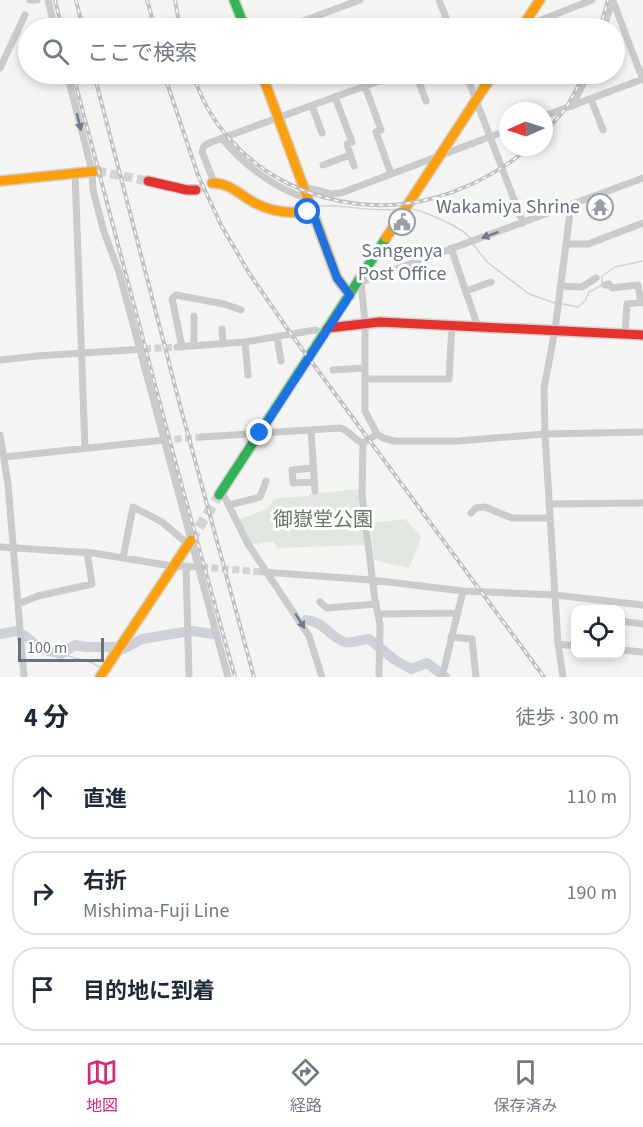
<!DOCTYPE html>
<html lang="ja">
<head>
<meta charset="utf-8">
<style>
	:root { --surface:#fff; --page:#f2f2f3; --text:#1f2937; --muted:#747a83; --line:#e0e1e3; --accent:#db2777 }
	body { margin:0; font-family:"Source Sans 3","Noto Sans JP",sans-serif; background:var(--page); color:var(--text) }
	.controls { position:absolute; right:18px; bottom:18px; display:grid; overflow:hidden; border-radius:12px; box-shadow:0 3px 9px #0003 }
	.controls button { width:54px; height:54px; display:grid; place-items:center; padding:0; border:0; border-bottom:2px solid var(--line); background:var(--surface); color:var(--text); font:30px sans-serif }
	.compass { position:absolute; left:499px; top:102px; width:54px; height:54px; border-radius:50%; background:var(--surface); box-shadow:0 3px 9px #0003; rotate:267deg }
	.scale { position:absolute; left:18px; bottom:15px; width:86px; box-sizing:border-box; padding-left:6px; border:3px solid #677180; border-top:0; font-size:16px; line-height:21px; white-space:nowrap; color:#677180; -webkit-text-stroke:4px #fff; paint-order:stroke }
	.stop { position:absolute; width:18px; height:18px; margin:-14px; border:4px solid #1a73e8; border-radius:50%; background:#fff }
	.stop.end { background:#1a73e8; border-color:#fff; box-shadow:0 2px 6px #0008 }
	.list { margin:0; padding:0; list-style:none }
	h2 { display:flex; justify-content:space-between; align-items:center; height:78px; margin:0; padding:0 24px; font-size:26px }
	h2 small { font-size:20px; font-weight:400; color:var(--muted) }
	.list li { display:grid; grid-template-columns:39px 1fr auto; gap:18px; align-items:center; box-sizing:border-box; height:84px; margin:0 12px 12px; padding:0 12px; border:2px solid var(--line); border-radius:24px }
	.list b { display:block; font-size:22px; white-space:nowrap }
	.list p { margin:0; font-size:20px; white-space:nowrap; color:var(--muted) }
	.list em { font-size:20px; font-style:normal; color:var(--muted) }
	.icon { flex:none; width:33px; height:33px; fill:none; stroke:currentColor; stroke-width:2; stroke-linecap:round; stroke-linejoin:round }
	.map { position:relative; flex:none; width:643px; height:677px; overflow:hidden }
	.search { position:absolute; background:var(--surface); box-shadow:0 3px 9px #0003; left:18px; right:18px; top:18px; height:66px; display:flex; align-items:center; gap:15px; box-sizing:border-box; padding:0 21px; border-radius:33px; color:var(--muted); font-size:22px }
	.sheet { height:366px; background:var(--surface) }
	nav { display:flex; justify-content:space-around; align-items:center; box-sizing:border-box; height:84px; border-top:2px solid var(--line); background:var(--surface); font-size:16px; color:var(--muted) }
	nav a { display:grid; justify-items:center; gap:3px }
	nav .on { color:var(--accent) }
	.map>svg:first-child { display:block }
	.green { fill:#e3e7e1 }
	.lines { fill:none; stroke-linecap:round; stroke-linejoin:round }
	.stream { stroke:#ced2d6; stroke-width:1.5 }
	.river { stroke:#ced2d6; stroke-width:10 }
	.street-tunnel { stroke:#d1d3d6; stroke-width:7; stroke-dasharray:7 3.5; stroke-linecap:butt }
	.secondary-tunnel { stroke:#d1d3d6; stroke-width:9; stroke-dasharray:9 4.5; stroke-linecap:butt }
	.primary-tunnel { stroke:#d1d3d6; stroke-width:10; stroke-dasharray:10 5; stroke-linecap:butt }
	.fast-casing { stroke:#d0d0d1; stroke-width:12 }
	.slow-casing { stroke:#d0d0d1; stroke-width:12 }
	.jam-casing { stroke:#d0d0d1; stroke-width:12 }
	.street { stroke:#cacbcc; stroke-width:7 }
	.fast { stroke:#30b455; stroke-width:9 }
	.slow { stroke:#ff9f0a; stroke-width:9 }
	.jam { stroke:#e5322d; stroke-width:9 }
	.rail-casing { stroke:#c0c1c3; stroke-width:4 }
	.rail { stroke:#fff; stroke-width:1.5; stroke-dasharray:4.5; stroke-linecap:butt }
	.oneway { fill:#717a88 }
	.route { stroke:#1a73e8; stroke-width:8 }
	.labels { text-anchor:middle; dominant-baseline:central; stroke-width:6; stroke-linejoin:round; paint-order:stroke }
	.poi-label { font-size:20px; fill:#677180; stroke:#fff; text-anchor:end }
	.park-label { font-size:20px; fill:#667865; stroke:#fff }
</style>
</head>
<body>
<div class="map">
<svg width="643" height="677" viewBox="0 0 643 677">
	<rect width="100%" height="100%" fill="#f4f4f3"/>
	<path class="green" d="M361 489 366 545 277 548 273 541 251 545 238 520 267 509 274 500 278 498 309 496V494Z
		M405 519 421 536 419 544 409 568 374 560 371 525 372 523Z"/>
	<g class="lines">
		<path class="stream" d="M319 206C346 204 371 213 398 209
			M412 209C426 212 464 228 471 239
			M473 244 487 262 529 294 555 303
			M563 304 578 307 585 301 589 292 602 285V276L615 267 643 261
			M61 654 90 662 100 667
			M108 657 110 647"/>
		<path class="river" d="M306 620C326 622 330 638 345 642 352 644 362 639 369 639L395 660 411 669 427 663 445 677
			M192 631 213 634
			M0 634 17 631
			M24 635 41 649 61 654 75 645 86 647H114
			M123 649 142 639 184 632"/>
		<path class="street-tunnel" d="M144 349 177 347
			M164 440 202 437
			M201 567 263 572"/>
		<path class="secondary-tunnel" d="M97 171 148 181
			M196 190 212 183"/>
		<path class="primary-tunnel" d="M191 540 219 495"/>
		<defs>
			<path id="fast" d="M234 0 245 28
				M219 495 386 238"/>
			<path id="slow" d="M521 28 540 0
				M262 74 337 278 350 295
				M0 181 97 171
				M212 183C230 183 240 195 255 203 272 212 293 214 312 211
				M386 238 493 74
				M100 677 191 540"/>
			<path id="jam" d="M148 181 187 190H196
				M328 328 380 322 643 335"/>
		</defs>
		<use href="#fast" class="fast-casing"/>
		<use href="#slow" class="slow-casing"/>
		<use href="#jam" class="jam-casing"/>
		<path class="street" d="M30 0H37
			M48 0 55 28
			M439 0 450 28
			M613 1 643 80
			M523 27 592 0
			M284 28 360 0
			M603 28 613 0
			M0 68 25 15
			M67 74 92 171 93 190 104 232 119 272 228 677
			M416 74 426 101
			M466 74 523 223
			M365 86 381 130 376 132 391 174
			M335 97 352 142 347 144 354 166
			M591 99 603 130
			M312 106 322 133
			M572 106 588 74
			M544 116 643 79
			M222 138C242 164 276 189 308 199
			M323 165 350 155
			M75 172 85 448
			M214 182 202 152 204 146 209 143 398 74
			M304 187 331 194 341 193 508 130
			M566 244H588L643 223
			M451 248 478 327
			M358 281 361 282 643 178
			M361 282 365 322V411L377 434 383 438 394 441H458L545 434 643 432
			M605 285 609 284 612 288 638 285 641 303
			M560 286 582 287 596 278
			M466 291 491 282
			M222 329 223 344
			M625 334 627 304 643 302
			M277 337 281 361
			M245 342 248 375
			M194 346V316
			M177 347 245 342 315 330 325 333
			M182 347 173 303 172 299 176 295 224 304 241 310
			M0 360 37 356 144 349
			M333 370 365 368
			M365 379H449L452 325
			M311 430 315 491
			M0 435 8 484 24 677
			M202 437 340 428C349 430 354 440 363 443L362 495 375 600 380 624 379 677
			M363 443 377 434
			M4 457 164 440
			M313 468 292 470 293 483 314 482
			M221 490 248 544 309 636 322 677
			M549 504 643 503
			M229 505 260 497 266 481
			M471 513 476 508 485 507 512 518H550
			M0 547 93 553 172 566 201 567
			M123 558 133 507 162 522 188 544
			M186 566 189 677
			M263 572 372 580 463 591 555 595 643 605
			M320 602 327 608 376 604
			M18 604 38 596 92 584 87 552
			M378 614 458 613
			M620 621 643 624
			M451 637 472 639 476 677
			M558 644 576 646
			M620 650 643 652
			M442 677 463 591
			M563 677 558 644 545 434 544 388 555 330 571 205"/>
		<use href="#fast" class="fast"/>
		<use href="#slow" class="slow"/>
		<use href="#jam" class="jam"/>
		<defs>
			<path id="rail" d="M55 0 62 28
				M76 0 83 28
				M147 0 155 28
				M175 0 180 28
				M600 28 608 0
				M73 74 181 483 235 677
				M94 74 181 409 254 677
				M164 74 198 175 221 225 249 273 291 334 544 677
				M193 74C224 174 336 225 434 198 470 188 501 171 530 147
				M544 134 566 108 585 74"/>
		</defs>
		<use href="#rail" class="rail-casing"/>
		<use href="#rail" class="rail"/>
	</g>
	<defs><path id="oneway-solid" d="M-6-.8H1V-3.2L6.5 0L1 3.2V.8H-6Z" transform="scale(1.5)"/></defs>
	<g class="oneway">
		<use href="#oneway-solid" transform="translate(79 122) rotate(76)"/>
		<use href="#oneway-solid" transform="translate(490 235) rotate(160)"/>
		<use href="#oneway-solid" transform="translate(300 621) rotate(58)"/>
	</g>
	<g class="lines">
		<path class="route" d="M260 433 350 295 337 278 312 211 308 212"/>
	</g>
	<defs>
		<symbol id="temple-ring" viewBox="-11 -11 22 22"><circle r="9.5" fill="#fff" stroke="#989fa8" stroke-width="1.5"/><path d="M0-6L5-2H3V0L6.5 2.5H4V6H1.5V3h-3V6H-4V2.5H-6.5L-3 0V-2H-5Z" fill="#989fa8"/></symbol>
		<symbol id="civic-ring" viewBox="-11 -11 22 22"><circle r="9.5" fill="#fff" stroke="#989fa8" stroke-width="1.5"/><path d="M-.6-6.5H3V-4.5H.6V-3L4-1V1h2V6H-6V1h2V-1L-.6-3ZM-1.2 2.5V6h2.4V2.5Z" fill="#989fa8"/></symbol>
	</defs>
	<g fill-rule="evenodd">
		<use href="#temple-ring" x="585" y="192" width="30" height="30"/>
		<use href="#civic-ring" x="387" y="207" width="30" height="30"/>
	</g>
	<g class="labels">
		<g class="poi-label">
			<text x="580" y="207">Wakamiya Shrine</text>
			<text x="402" y="251" text-anchor="middle">Sangenya<tspan x="402" dy="23">Post Office</tspan></text>
		</g>
		<g class="park-label">
			<text x="323" y="520">御嶽堂公園</text>
		</g>
	</g>
</svg>
<div class="controls">
<button><svg class="icon" aria-label="locate" viewBox="0 0 24 24"><circle cx="12" cy="12" r="6"/><path d="M12 2v4M12 18v4M2 12h4M18 12h4"/></svg></button>
</div>
<svg class="compass" viewBox="-18 -18 36 36"><path d="M0-13l5 13h-10z" fill="#e53935"/><path d="M0 13l5-13h-10z" fill="#747a83"/></svg>
<div class="scale">100 m</div>
<div class="stop" style="left:308px;top:212px"></div>
<div class="stop end" style="left:260px;top:433px"></div>
<div class="search"><svg class="icon" aria-label="search" viewBox="0 0 24 24"><circle cx="10" cy="10" r="6"/><path d="M15 15l6 6"/></svg>ここで検索</div>
</div>
<section class="sheet">
<h2>4 分<small>徒歩 · 300 m</small></h2>
<ul class="list">
<li><svg class="icon" aria-label="ahead" viewBox="0 0 24 24"><path d="M12 20V5M6 11l6-6 6 6"/></svg><div><b>直進</b></div><em>110 m</em></li>
<li><svg class="icon" aria-label="right" viewBox="0 0 24 24"><path d="M7 20v-9h11M14 6l5 5-5 5"/></svg><div><b>右折</b><p>Mishima-Fuji Line</p></div><em>190 m</em></li>
<li><svg class="icon" aria-label="arrive" viewBox="0 0 24 24"><path d="M6 21V4h12l-3 4 3 4H6"/></svg><div><b>目的地に到着</b></div></li>
</ul>
</section>
<nav>
<a class="on"><svg class="icon" aria-label="map" viewBox="0 0 24 24"><path d="M3 6l6-2 6 2 6-2v14l-6 2-6-2-6 2zM9 4v14M15 6v14"/></svg>地図</a>
<a><svg class="icon" aria-label="directions" viewBox="0 0 24 24"><path d="M12 3l9 9-9 9-9-9zM9 14v-3h6M13 9l2 2-2 2"/></svg>経路</a>
<a><svg class="icon" aria-label="saved" viewBox="0 0 24 24"><path d="M7 4h10v16l-5-4-5 4z"/></svg>保存済み</a>
</nav>
</body>
</html>
